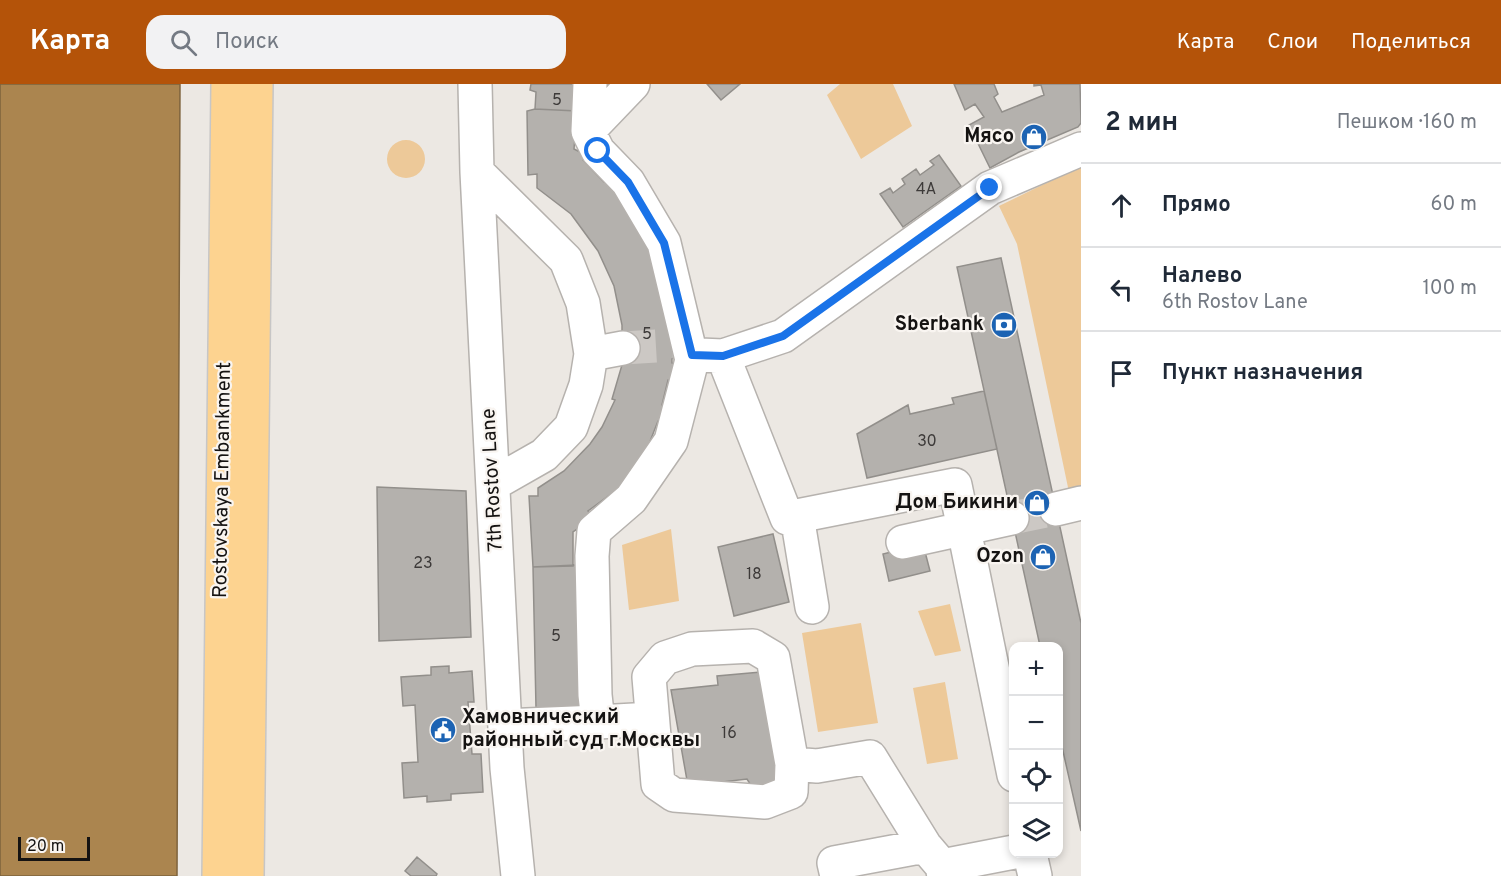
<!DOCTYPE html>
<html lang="ru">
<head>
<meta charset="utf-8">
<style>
	:root { --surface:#fff; --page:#f2f2f3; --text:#1f2937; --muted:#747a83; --line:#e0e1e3; --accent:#b45309 }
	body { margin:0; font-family:Overpass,sans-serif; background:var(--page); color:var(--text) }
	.controls { position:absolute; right:18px; bottom:18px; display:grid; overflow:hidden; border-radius:12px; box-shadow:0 3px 9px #0003 }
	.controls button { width:54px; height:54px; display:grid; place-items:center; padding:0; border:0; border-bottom:2px solid var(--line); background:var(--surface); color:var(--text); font:30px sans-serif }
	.scale { position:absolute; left:18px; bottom:15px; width:72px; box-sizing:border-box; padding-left:6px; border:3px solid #151312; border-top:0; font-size:16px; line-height:21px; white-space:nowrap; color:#151312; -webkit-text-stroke:4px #f9f5f1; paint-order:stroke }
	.stop { position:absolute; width:18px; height:18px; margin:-14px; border:4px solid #1a73e8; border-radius:50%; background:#fff }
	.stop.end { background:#1a73e8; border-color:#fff; box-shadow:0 2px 6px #0008 }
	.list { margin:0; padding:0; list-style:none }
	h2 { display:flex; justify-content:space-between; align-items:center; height:78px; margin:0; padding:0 24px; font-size:26px }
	h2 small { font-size:20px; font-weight:400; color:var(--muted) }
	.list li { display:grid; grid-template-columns:39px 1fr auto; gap:18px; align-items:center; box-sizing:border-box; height:84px; padding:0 24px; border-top:2px solid var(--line) }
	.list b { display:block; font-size:22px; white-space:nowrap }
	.list p { margin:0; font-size:20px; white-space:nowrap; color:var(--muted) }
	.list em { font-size:20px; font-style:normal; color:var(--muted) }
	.icon { flex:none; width:33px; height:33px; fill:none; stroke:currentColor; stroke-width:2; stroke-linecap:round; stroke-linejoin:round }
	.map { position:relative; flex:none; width:1081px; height:792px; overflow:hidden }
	header { display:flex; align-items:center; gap:36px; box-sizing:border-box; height:84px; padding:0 30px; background:var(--accent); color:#fff }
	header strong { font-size:28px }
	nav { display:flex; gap:33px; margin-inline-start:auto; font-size:21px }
	.search { width:420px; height:54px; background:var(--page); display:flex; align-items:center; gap:15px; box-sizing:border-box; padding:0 21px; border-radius:18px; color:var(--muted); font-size:22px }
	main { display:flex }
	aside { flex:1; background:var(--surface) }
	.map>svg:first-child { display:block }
	.green { fill:#edc999 }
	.water { fill:#ab854f; stroke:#7e633d; stroke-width:1.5 }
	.building { fill:#b4b1ad; stroke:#928f8b; stroke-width:1.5 }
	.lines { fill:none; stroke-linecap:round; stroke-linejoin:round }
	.minor-tunnel { stroke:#ccc8c4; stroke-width:33; stroke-dasharray:33 16; stroke-linecap:butt }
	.minor-casing { stroke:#b6b2ae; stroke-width:36 }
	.major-casing { stroke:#c7c6c6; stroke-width:36 }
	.minor { stroke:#fff; stroke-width:33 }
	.major { stroke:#fdd390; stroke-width:33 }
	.route { stroke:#1a73e8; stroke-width:8 }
	.labels { text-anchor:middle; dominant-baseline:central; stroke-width:4.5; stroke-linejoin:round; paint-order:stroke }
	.number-label { font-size:16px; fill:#3d3a39 }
	.poi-label { font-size:20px; font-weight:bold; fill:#151312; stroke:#f9f5f1; text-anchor:end }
	.street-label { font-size:20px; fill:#151312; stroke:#f9f5f1 }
</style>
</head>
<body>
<header>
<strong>Карта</strong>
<div class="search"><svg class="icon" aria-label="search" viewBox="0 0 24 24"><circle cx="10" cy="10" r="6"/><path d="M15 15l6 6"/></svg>Поиск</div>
<nav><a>Карта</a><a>Слои</a><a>Поделиться</a></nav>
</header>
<main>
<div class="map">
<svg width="1081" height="792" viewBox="0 0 1081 792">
	<rect width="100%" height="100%" fill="#ece8e3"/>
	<path class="green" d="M840 0H893L912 42 861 75 827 11Z
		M387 75a19 19 0 1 1 38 0a19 19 0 1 1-38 0Z
		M1081 82V410L1070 413 1017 160 999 122Z
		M671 445 679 517 629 526 622 461Z
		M950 520 961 567 935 572 918 527Z
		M861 539 878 639 818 648 802 549Z
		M945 598 958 675 927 680 913 604Z"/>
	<path class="water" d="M0 0H180L177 792H0Z"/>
	<path class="building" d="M531 0H578L577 27 535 25 536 8 530 6Z
		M707 0H740L721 16Z
		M954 0H994L998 10 994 13 1002 28 1044 11 1041 1 1034 2V0H1080L1081 39 1078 43 1019 68 990 84 969 41 984 33 975 20 965 26Z
		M535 25 577 27 574 65 586 71 583 76 604 98 609 96 660 179 677 272 672 275V279L676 280 675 297 668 296 662 321 666 324 665 334 658 337 649 360 619 413 611 410 588 427 593 434 573 448V482L533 483 529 412H538V404L564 387 590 360 602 343 615 316 612 315 622 281V241L614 202 598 167 571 130 537 104V90L528 91 527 27Z
		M939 71 961 102 903 143 880 110 890 104 893 109 905 100 902 95 916 85 920 91 934 81 930 77Z
		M1001 174 1081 539V747L1058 645V562H1040L957 183Z
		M984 307 997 365 867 394 857 350 908 321 910 330 954 320 952 314Z
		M377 403 466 407 471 553 379 557Z
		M773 450 789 518 734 532 718 463Z
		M923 460 930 487 889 497 883 470Z
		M576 481 579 623 536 624 533 483Z
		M449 582V589L472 587 474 618H468L472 670H481L483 708 451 710V716L427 718V712L404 714 402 679 418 678 415 621 403 622 401 593 431 591V583Z
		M771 587 784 694 760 707 752 703 747 695 688 702 671 606 718 601 717 592Z
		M417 773 437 790 436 792H411L405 787Z"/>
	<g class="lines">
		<path class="minor-tunnel" d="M623 264 673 261
			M1012 434 1056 425"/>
		<defs>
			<path id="minor" d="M475 0 477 88 507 684 518 792
				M588 47 633 0
				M477 88 566 176 583 219 591 270 586 301 571 343 544 371 493 400
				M591 270 623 264
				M700 271 723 272 783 252 990 104 1081 65
				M723 272 787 434 955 401 1014 691
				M1056 425 1081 419
				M797 432 812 523
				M903 458 1012 434
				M753 562 773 574 792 680 791 708 765 718 674 711 658 700 649 593 665 574 692 565Z
				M598 638 652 635
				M505 642 598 638 595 611 592 472 594 447 631 415 671 357 692 276 664 159 628 98 598 67 588 47 590 0
				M792 680 817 682 870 673 925 762
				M1030 770 1035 792
				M942 782 1014 768
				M837 792 834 779 925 762 942 782 944 792"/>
			<path id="major" d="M219 792 228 0
				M247 792 256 0"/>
		</defs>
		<use href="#minor" class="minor-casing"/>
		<use href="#major" class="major-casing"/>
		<use href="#minor" class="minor"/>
		<use href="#major" class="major"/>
	</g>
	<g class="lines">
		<path class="route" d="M598 67 628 98 664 159 692 271 723 272 783 252 990 104"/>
	</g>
	<defs>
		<symbol id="shop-disc" viewBox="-11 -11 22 22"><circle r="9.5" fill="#1c63b3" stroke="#f9f5f1"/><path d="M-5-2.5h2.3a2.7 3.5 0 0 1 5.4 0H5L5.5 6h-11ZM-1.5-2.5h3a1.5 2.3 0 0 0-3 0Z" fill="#fff"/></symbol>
		<symbol id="bank-disc" viewBox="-11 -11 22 22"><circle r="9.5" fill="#1c63b3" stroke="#f9f5f1"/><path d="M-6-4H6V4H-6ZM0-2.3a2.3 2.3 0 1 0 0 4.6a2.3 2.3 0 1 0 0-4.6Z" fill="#fff"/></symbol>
		<symbol id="civic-disc" viewBox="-11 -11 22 22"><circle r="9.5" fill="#1c63b3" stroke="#f9f5f1"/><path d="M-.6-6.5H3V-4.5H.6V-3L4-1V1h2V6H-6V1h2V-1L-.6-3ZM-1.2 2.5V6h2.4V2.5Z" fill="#fff"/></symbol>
	</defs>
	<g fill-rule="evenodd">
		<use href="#shop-disc" x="1019" y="38" width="30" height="30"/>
		<use href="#bank-disc" x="989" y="226" width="30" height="30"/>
		<use href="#shop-disc" x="1022" y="404" width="30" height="30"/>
		<use href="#shop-disc" x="1028" y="458" width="30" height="30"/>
		<use href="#civic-disc" x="428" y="631" width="30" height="30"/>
	</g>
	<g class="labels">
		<g class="number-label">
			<text x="557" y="17">5</text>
			<text x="926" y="106">4А</text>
			<text x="647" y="251">5</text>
			<text x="927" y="358">30</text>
			<text x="423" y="480">23</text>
			<text x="754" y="491">18</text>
			<text x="556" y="553">5</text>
			<text x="729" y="650">16</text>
		</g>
		<g class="poi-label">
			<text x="1014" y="53">Мясо</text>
			<text x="984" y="241">Sberbank</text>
			<text x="1018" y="419">Дом Бикини</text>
			<text x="1024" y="473">Ozon</text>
			<text x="462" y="634" text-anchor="start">Хамовнический<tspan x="462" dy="23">районный суд г.Москвы</tspan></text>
		</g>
		<g class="street-label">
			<text transform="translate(223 396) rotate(-89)">Rostovskaya Embankment</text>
			<text transform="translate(493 396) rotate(-93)">7th Rostov Lane</text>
		</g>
	</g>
</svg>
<div class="controls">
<button>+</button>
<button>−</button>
<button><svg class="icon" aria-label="locate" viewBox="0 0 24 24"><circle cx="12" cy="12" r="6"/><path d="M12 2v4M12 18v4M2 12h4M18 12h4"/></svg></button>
<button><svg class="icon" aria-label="layers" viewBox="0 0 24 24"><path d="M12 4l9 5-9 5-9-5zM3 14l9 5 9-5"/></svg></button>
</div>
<div class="scale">20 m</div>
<div class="stop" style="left:598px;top:67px"></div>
<div class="stop end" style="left:990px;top:104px"></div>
</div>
<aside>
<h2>2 мин<small>Пешком · 160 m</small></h2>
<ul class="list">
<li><svg class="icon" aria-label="ahead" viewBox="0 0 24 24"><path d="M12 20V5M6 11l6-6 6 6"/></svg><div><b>Прямо</b></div><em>60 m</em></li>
<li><svg class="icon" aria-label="left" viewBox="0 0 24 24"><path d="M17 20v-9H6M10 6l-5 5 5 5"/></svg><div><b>Налево</b><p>6th Rostov Lane</p></div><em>100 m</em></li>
<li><svg class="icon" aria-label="arrive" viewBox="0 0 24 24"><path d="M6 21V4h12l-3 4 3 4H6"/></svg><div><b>Пункт назначения</b></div></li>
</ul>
</aside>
</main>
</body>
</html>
